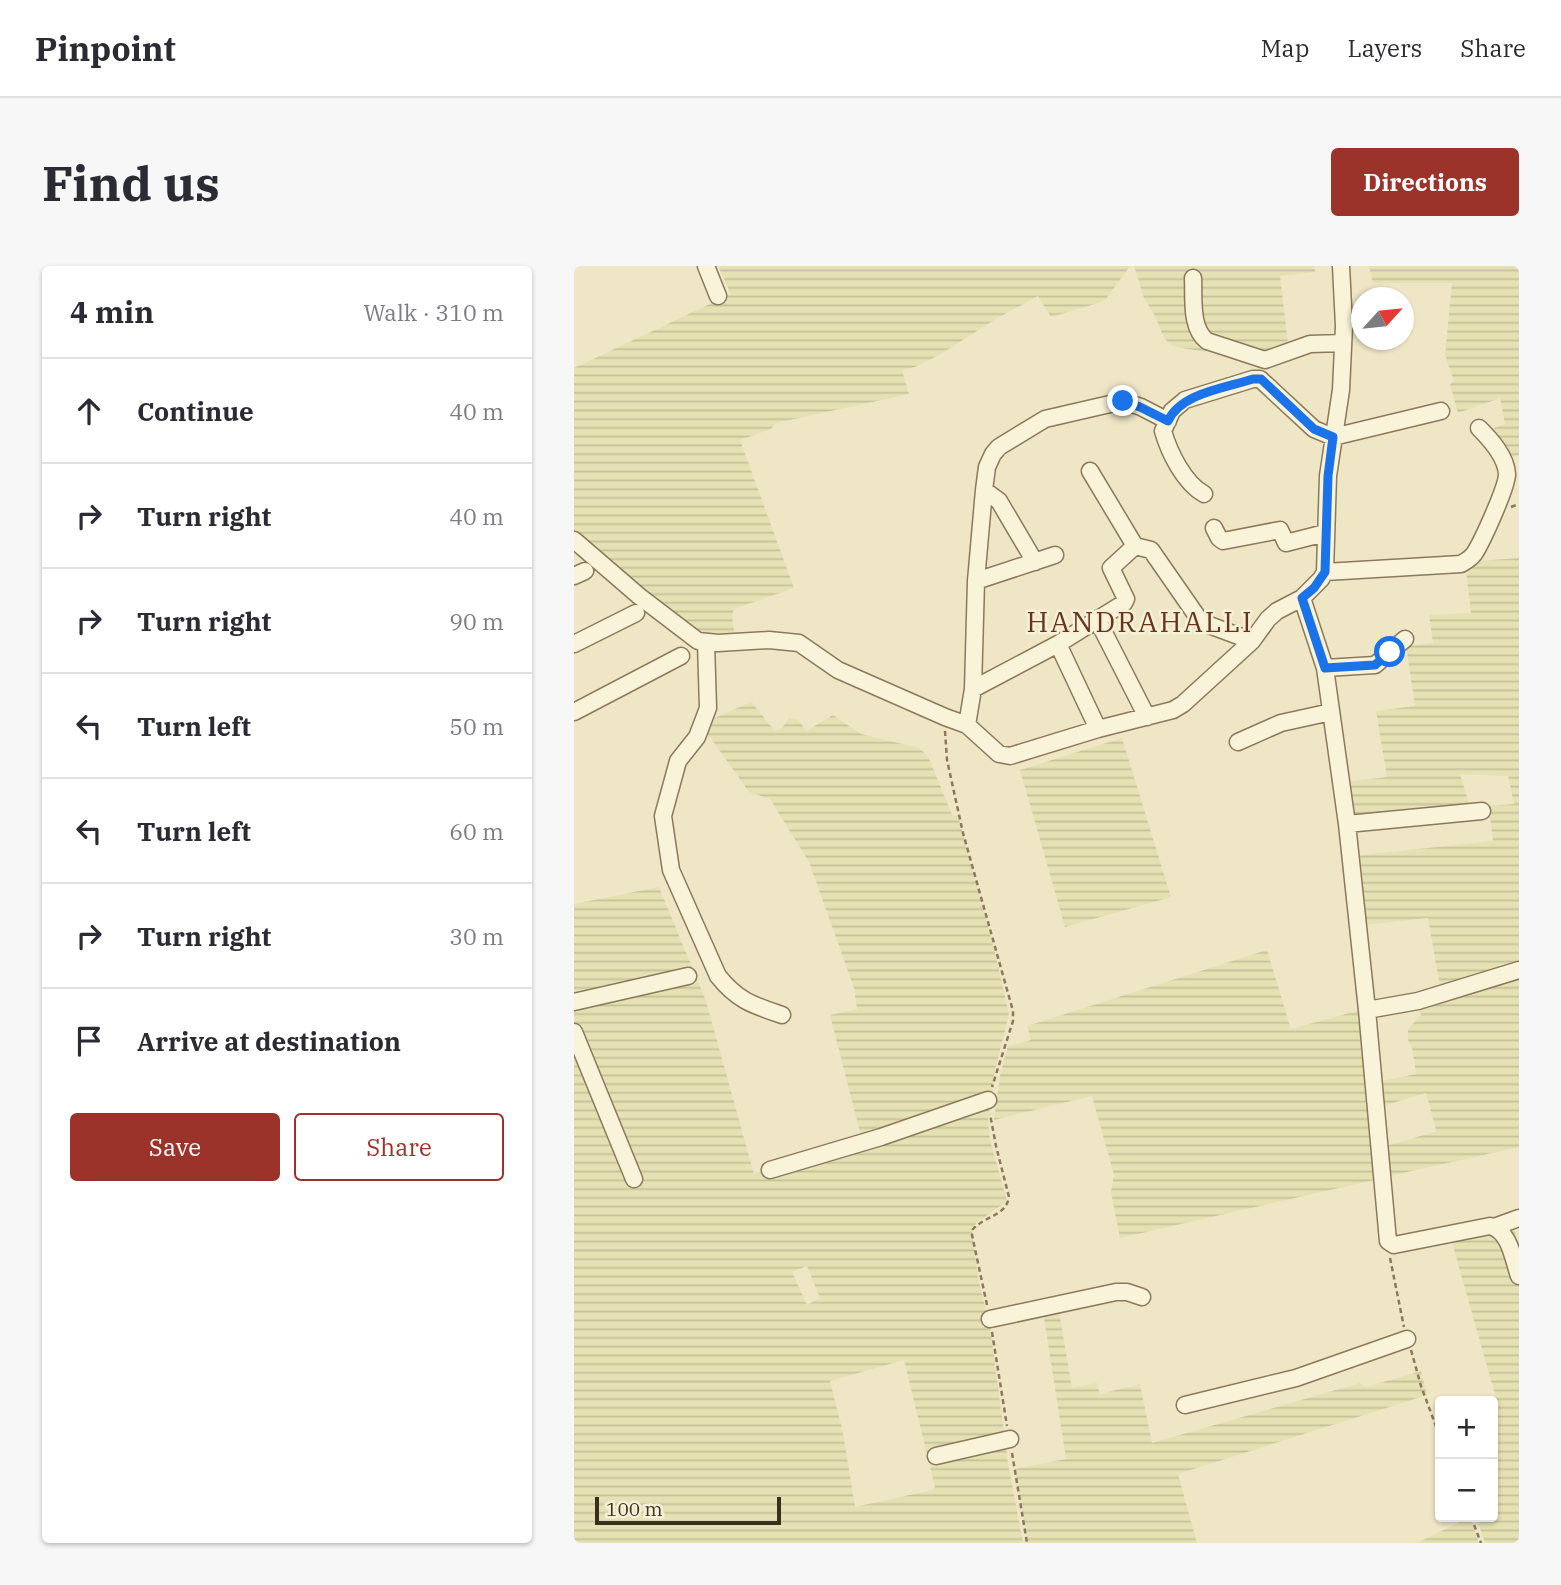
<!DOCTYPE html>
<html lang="en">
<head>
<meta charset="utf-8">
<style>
	:root { --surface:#fff; --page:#f7f7f7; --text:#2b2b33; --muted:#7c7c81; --line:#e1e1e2; --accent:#9b332a }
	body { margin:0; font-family:"IBM Plex Serif",serif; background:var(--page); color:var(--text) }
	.controls { position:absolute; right:21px; bottom:21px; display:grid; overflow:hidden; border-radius:7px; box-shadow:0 2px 5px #0004 }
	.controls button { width:63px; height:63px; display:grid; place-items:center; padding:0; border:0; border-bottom:2px solid var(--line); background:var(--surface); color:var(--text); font:35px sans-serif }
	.compass { position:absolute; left:777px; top:21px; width:63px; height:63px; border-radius:50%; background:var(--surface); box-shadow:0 2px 5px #0004; rotate:63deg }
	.scale { position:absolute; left:21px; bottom:18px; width:186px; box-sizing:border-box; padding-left:7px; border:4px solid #3b2f1f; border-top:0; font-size:19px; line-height:24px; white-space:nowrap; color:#3b2f1f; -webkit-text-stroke:5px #f6f0d6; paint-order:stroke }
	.stop { position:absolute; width:21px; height:21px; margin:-16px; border:5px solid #1a73e8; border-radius:50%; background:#fff }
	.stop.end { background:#1a73e8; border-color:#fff; box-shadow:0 2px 7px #0008 }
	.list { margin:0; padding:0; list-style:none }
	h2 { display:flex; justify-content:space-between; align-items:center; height:91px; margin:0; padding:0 28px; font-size:30px }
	h2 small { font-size:23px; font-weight:400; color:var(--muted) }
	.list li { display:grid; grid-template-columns:46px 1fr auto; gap:21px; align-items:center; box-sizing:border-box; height:105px; padding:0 28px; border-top:2px solid var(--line) }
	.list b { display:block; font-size:26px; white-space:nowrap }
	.list em { font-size:23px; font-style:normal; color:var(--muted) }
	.actions { display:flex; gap:14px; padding:21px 28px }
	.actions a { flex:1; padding:16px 0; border:2px solid var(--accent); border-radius:7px; text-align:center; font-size:24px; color:var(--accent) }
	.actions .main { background:var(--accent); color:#fff }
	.icon { flex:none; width:38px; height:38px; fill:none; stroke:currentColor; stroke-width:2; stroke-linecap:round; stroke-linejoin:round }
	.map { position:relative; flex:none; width:945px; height:1277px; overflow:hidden; border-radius:7px }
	header { display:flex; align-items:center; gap:42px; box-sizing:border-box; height:98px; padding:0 35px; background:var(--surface); border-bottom:2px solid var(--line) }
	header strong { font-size:33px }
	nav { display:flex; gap:38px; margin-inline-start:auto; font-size:24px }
	.intro { display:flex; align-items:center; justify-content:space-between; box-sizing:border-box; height:168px; padding:0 42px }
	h1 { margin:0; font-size:49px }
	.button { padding:18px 32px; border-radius:7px; background:var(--accent); color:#fff; font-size:24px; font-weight:700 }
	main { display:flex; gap:42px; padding:0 42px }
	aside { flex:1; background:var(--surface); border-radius:7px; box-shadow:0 2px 5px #0004 }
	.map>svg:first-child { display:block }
	.farmland { fill:url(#farmland-rules); fill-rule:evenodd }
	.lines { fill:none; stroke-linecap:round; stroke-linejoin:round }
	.minor-casing { stroke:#8b795b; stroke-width:19 }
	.path { stroke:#8b795b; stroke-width:2.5; stroke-dasharray:5 3.5; stroke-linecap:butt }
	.minor { stroke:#f9f3da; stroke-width:16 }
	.route { stroke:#1a73e8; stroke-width:9 }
	.labels { text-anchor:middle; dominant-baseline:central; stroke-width:5; stroke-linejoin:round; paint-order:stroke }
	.quarter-label { font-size:28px; letter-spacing:2px; fill:#68341e; stroke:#f6f0d6 }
</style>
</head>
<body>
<header>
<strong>Pinpoint</strong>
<nav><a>Map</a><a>Layers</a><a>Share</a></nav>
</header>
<div class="intro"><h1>Find us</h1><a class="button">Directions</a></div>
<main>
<aside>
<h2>4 min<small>Walk · 310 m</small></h2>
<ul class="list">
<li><svg class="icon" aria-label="ahead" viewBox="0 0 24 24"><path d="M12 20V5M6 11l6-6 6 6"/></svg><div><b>Continue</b></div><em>40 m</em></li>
<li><svg class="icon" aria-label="right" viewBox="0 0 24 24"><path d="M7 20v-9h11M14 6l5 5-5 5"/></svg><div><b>Turn right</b></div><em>40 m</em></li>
<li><svg class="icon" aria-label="right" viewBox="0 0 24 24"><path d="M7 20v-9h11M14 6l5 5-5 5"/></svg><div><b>Turn right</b></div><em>90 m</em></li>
<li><svg class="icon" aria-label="left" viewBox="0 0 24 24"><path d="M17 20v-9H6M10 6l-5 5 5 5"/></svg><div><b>Turn left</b></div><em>50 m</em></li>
<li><svg class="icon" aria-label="left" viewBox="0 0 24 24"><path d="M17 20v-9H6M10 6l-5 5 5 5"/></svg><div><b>Turn left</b></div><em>60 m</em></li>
<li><svg class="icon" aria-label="right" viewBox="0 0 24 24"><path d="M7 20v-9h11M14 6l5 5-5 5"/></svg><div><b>Turn right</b></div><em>30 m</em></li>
<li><svg class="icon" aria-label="arrive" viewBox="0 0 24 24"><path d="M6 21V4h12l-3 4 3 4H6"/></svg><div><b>Arrive at destination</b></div></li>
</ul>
<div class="actions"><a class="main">Save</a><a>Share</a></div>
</aside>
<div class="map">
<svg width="945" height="1277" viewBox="0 0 945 1277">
	<defs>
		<pattern id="farmland-rules" width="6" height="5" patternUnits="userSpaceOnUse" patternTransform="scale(1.75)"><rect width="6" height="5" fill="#e5e1b3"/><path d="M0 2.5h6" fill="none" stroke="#c5c19a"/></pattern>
	</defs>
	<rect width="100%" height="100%" fill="#efe6c6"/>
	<path class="farmland" d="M144 0H556L532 33 524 37 477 51 464 30 420 54 367 88 341 101 328 104 335 128 202 157 197 163 166 174 220 322 160 343 158 350 161 372 155 373 115 365 0 267V102L157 28Z
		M560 0H740L741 6 706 10 715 86 691 97 598 80 590 72 580 48 570 32Z
		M795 0H945V189L929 193 912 165 931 158 926 132 884 147 876 118 880 115 871 89 878 17H799Z
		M945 292V699L919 704 866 721 854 652 789 659 779 590 919 575 915 540 940 538 934 510 886 508 896 541 774 554 769 516 813 511 802 445 841 440 832 380 859 377 855 349 897 347 891 296Z
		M179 435 178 437 201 465 208 462 215 452 224 453 232 465 259 449 287 468 345 482 354 490 378 549 384 550 421 687 435 748 420 809 414 854 416 874 433 935 402 957 398 964 404 1012 416 1061 434 1197 449 1277H0V638L85 621 132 735 180 908 289 878 256 749 283 743 280 722 235 596 196 533 175 526 131 464 132 456ZM233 1000 246 1032 233 1039 218 1006ZM330 1094 361 1221 358 1224 281 1241 269 1167 256 1115Z
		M548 472 597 631 491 661 446 504Z
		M693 684 717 763 790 743 805 913 546 972 537 926 540 909 518 830 420 854 426 810 434 780 457 774 453 760Z
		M945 703V881L811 911 808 881 860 866 862 864 852 827 805 841 802 816 842 808 838 781 834 774V763L847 749 844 737Z
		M936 951 945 978V1277H911L902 1251H919V1135H915L922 1132 875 966Z
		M484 1040 498 1122 523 1117 526 1128 566 1118 578 1177 786 1117 792 1121 847 1105 853 1129 604 1208 623 1277H454L441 1203 492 1193 469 1045Z
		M896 1251 905 1277H843Z"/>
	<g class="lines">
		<defs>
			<path id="minor" d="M132 0 144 30
				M619 12C620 32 616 62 633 75L691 94 736 78 769 77
				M516 205 561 280 577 284 627 356 678 375
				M410 224 425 235 461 296
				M630 228C610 217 595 186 589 165L598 145 611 134 679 113H686L740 163 759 171 867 145
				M640 262 645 272 649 275 706 264 712 277 751 267
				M0 274 65 330 124 375 144 377 195 374 225 377 264 404 371 451 393 459 425 488 436 490 524 463 599 444 609 438 678 375 694 353 703 345 728 332 747 313 751 306 754 210 767 124 770 60 767 0
				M751 306 887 298C892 295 896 293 900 288 908 276 933 221 933 208 932 190 916 173 905 162
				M0 310 11 305
				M402 315 481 289
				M728 332 751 402 773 558 793 744 814 975 820 979 916 960C936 965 939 993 945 1010
				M523 353 573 451
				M132 377 134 442 123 471 104 495 89 550 97 604 144 710C164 735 179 739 208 749
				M0 378 62 347
				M484 378 524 463
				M751 402 801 399 831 373
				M399 423 484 378 550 337 552 333 537 302 561 280
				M0 446 107 390
				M393 459 399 423 402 315 410 224 413 201 419 188 425 181 471 153 549 135 567 141 594 155
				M664 476 707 457 757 446
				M773 558 908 545
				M0 736 114 710
				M793 744 844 735 945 704
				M0 766 60 913
				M196 904 307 871 414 834
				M920 961 945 952
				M416 1053 542 1026H553L568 1031
				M611 1139 722 1112 833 1073
				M362 1190 436 1173"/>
		</defs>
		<use href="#minor" class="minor-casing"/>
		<path class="path" d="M937 241 945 238
			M371 465 373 494 389 567 439 745V755L418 821
			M816 992 830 1061
			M413 1039 398 969 399 963C411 950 432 950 435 931L422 880 416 848
			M418 1066 433 1160
			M837 1084 847 1120 866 1171
			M438 1187 453 1277
			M897 1251 907 1277"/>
		<use href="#minor" class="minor"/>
	</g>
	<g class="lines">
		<path class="route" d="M549 135 566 141 594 155C607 127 651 122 679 113H687L740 163 759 171 754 210 751 306 740 322 728 332 751 402 801 399 816 386"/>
	</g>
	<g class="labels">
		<g class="quarter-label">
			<text x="566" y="355">HANDRAHALLI</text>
		</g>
	</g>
</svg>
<div class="controls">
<button>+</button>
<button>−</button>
</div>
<svg class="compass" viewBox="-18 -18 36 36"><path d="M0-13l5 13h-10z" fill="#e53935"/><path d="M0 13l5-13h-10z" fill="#7c7c81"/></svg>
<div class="scale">100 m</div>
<div class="stop" style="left:816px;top:386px"></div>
<div class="stop end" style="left:549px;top:135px"></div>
</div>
</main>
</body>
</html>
